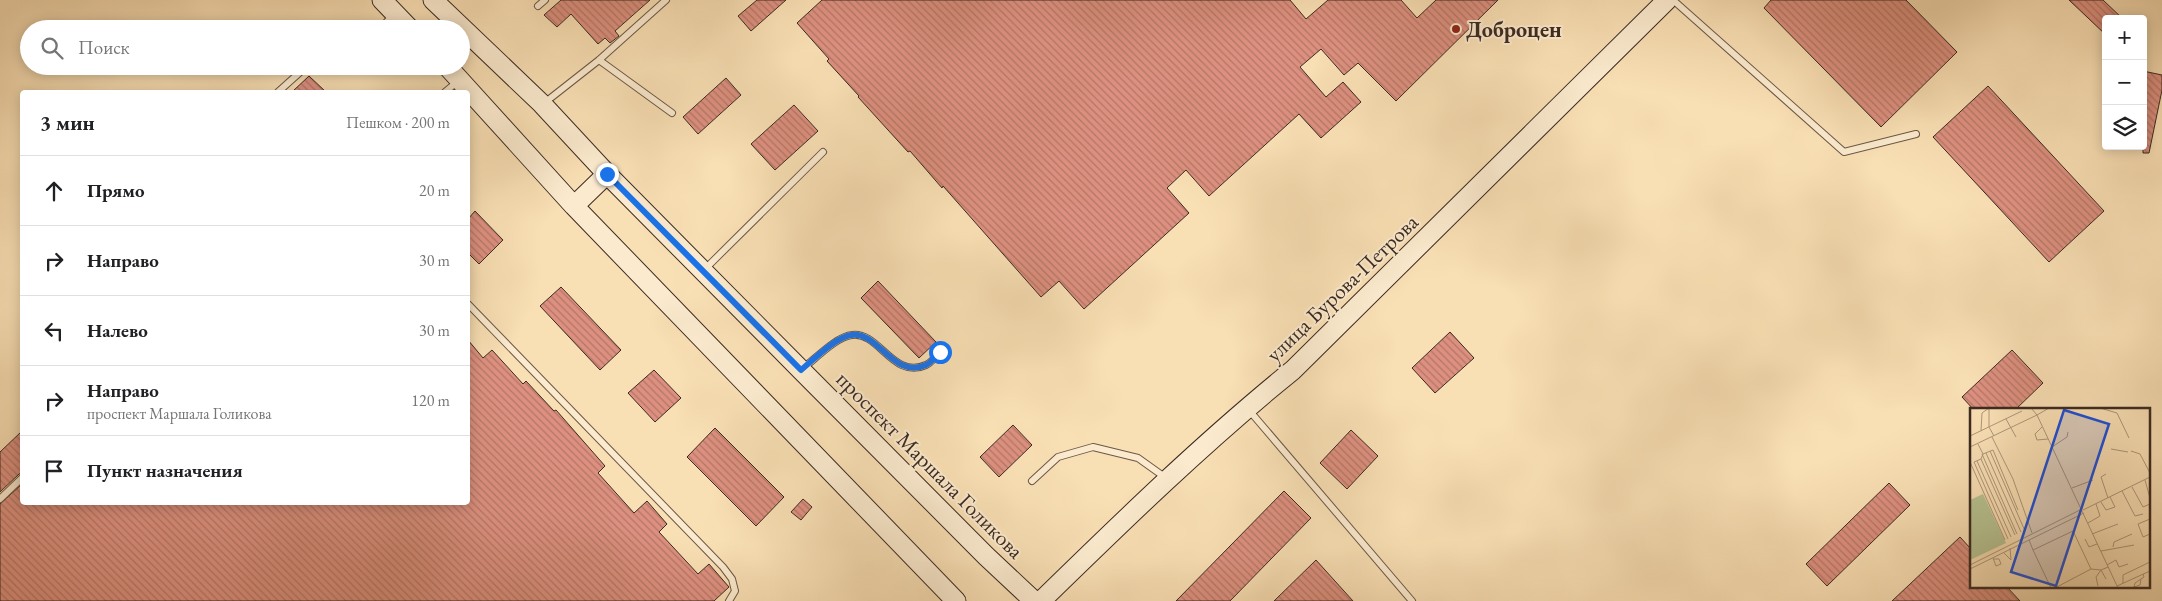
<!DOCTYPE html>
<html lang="ru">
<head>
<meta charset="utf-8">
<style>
	:root { --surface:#fff; --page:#f6f6f6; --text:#202124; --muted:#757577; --line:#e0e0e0 }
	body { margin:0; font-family:"EB Garamond",serif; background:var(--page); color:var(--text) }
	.controls { position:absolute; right:15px; top:15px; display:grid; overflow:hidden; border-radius:5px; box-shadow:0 2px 12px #0003 }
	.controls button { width:45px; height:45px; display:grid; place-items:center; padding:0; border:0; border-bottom:1px solid var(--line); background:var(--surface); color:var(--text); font:25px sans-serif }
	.stop { position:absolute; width:15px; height:15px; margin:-11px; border:4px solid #1a73e8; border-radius:50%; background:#fff }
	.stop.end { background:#1a73e8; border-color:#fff; box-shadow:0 1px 5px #0008 }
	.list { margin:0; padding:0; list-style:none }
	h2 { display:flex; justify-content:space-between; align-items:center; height:65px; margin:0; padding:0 20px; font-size:21px }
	h2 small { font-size:16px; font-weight:400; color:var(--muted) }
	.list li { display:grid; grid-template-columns:32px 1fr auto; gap:15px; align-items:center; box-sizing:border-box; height:70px; padding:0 20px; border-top:1px solid var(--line) }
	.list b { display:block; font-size:19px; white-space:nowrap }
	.list p { margin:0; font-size:16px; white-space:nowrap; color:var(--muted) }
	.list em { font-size:16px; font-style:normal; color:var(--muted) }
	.icon { flex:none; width:28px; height:28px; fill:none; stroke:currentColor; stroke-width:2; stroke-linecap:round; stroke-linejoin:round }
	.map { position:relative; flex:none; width:2162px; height:601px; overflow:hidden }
	.search { position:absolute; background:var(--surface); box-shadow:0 2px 12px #0003; left:20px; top:20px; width:450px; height:55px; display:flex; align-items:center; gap:12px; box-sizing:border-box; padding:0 18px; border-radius:28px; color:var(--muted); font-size:19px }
	.panel { position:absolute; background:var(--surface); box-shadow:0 2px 12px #0003; left:20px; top:90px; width:450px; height:415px; border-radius:5px }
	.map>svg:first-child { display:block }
	.building { fill:url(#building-back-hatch); stroke:#3c2b22 }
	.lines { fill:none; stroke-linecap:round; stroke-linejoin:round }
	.service-casing { stroke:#6b5846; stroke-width:8 }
	.secondary-casing { stroke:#3c2b22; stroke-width:21 }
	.service { stroke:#fbeace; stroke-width:6 }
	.secondary { stroke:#fbeace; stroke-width:19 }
	.route { stroke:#1a73e8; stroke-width:6 }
	.poi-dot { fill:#8f2418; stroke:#fbeace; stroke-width:2 }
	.labels { text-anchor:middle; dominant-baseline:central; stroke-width:4; stroke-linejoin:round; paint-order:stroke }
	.poi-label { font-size:22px; font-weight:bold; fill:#3c2b22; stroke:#fbeace; text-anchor:start }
	.street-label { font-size:22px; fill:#3c2b22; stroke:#fbeace }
	.inset-road { fill:none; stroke:#ad977a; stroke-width:1 }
	.view { fill:#1d4ed8; fill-opacity:0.15; stroke:#1d4ed8; stroke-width:2.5 }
	.inset-edge { fill:none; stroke:#3c2b22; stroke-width:2.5 }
</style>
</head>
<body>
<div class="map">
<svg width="2162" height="601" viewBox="0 0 2162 601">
	<defs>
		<pattern id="building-back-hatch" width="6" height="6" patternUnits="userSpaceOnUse" patternTransform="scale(1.25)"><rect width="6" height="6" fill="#dd907f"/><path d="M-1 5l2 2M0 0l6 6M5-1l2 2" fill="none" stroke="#b47668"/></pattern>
	</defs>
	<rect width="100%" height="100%" fill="#f9dfb4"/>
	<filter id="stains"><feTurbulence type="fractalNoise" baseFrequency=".004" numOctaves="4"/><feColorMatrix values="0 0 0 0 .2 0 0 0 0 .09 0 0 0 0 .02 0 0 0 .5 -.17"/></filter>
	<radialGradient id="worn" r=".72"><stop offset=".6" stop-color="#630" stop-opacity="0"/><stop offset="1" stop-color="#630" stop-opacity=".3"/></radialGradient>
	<path class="building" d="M561 0H650L615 31 619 36 610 43 605 38 598 44 571 14 557 27 544 15Z
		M757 0H786L751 31 738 16Z
		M822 0H1290L1306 19 1328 0H1401L1417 18 1436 0H1498L1396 101 1358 63 1344 75 1321 49 1300 67 1326 97 1343 82 1361 102 1321 138 1299 114 1209 196 1186 170 1167 188 1189 213 1084 309 1059 281 1041 297 943 186 942 188 910 151 908 152 858 97 859 96 827 61 829 59 797 23Z
		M1771 0H1906L1957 52 1881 127 1764 8Z
		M2069 0H2103L2123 19H2106V35Z
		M2143 71 2162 75V90L2149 153H2143Z
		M309 76 326 92H292Z
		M726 78 741 95 698 134 683 117Z
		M1988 86 2104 211 2049 262 1933 137Z
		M794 105 818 131 775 170 751 144Z
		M475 211 503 240 479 264 468 253V219Z
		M878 281 936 342 919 358 861 298Z
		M561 287 621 350 600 370 540 306Z
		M1450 332 1474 358 1435 393 1412 368Z
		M468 340 483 358 492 350 523 384 526 381 554 411 556 410 605 466 598 473 634 513 647 501 667 524 659 532 698 574 709 564 729 587 714 601H0V504L22 484V502H468Z
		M2012 350 2043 383 2015 410H1974L1962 397Z
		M654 370 681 398 655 422 628 393Z
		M1013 425 1032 445 999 477 980 457Z
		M715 428 784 497 756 526 687 457Z
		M1351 430 1378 456 1347 489 1320 463Z
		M22 431V473L19 474 0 492V452Z
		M1889 483 1910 505 1827 586 1806 564Z
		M1284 491 1311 518 1230 601H1176Z
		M803 499 812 507 801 520 791 512Z
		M1960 537 1971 549V587H2007L2020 601H1892Z
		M1316 560 1353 601H1274Z"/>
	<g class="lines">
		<defs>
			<path id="service" d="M1673 0 1844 152 1916 134
				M538 6 545 0
				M380 29 394 14
				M599 60 672 113
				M278 92 307 66
				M445 92 457 82
				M543 104 599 60 666 0
				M704 270 823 152
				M468 304 723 567 732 579 735 591 729 601
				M802 369C814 360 837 336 852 335 879 331 893 380 926 365 931 363 936 356 940 353
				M1248 409 1412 601
				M1032 481 1058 457 1093 447 1138 458 1166 478
				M0 499 22 478"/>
			<path id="secondary" d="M382 0 410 29
				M433 0 542 104 607 174 801 370 986 556 1034 601
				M447 66 574 206 956 601
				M574 206 607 174
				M1041 601C1123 521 1204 442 1293 370L1667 0"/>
		</defs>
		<use href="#service" class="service-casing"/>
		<use href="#secondary" class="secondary-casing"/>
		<use href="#service" class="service"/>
		<use href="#secondary" class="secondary"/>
	</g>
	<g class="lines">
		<path class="route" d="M607 174 801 370C813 360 836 337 851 335 878 330 893 380 926 365 931 363 936 356 940 352"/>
	</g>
	<circle class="poi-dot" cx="1456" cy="29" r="5"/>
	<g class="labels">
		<g class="poi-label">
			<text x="1466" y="29">Доброцен</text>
		</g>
		<g class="street-label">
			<text transform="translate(1342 288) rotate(-44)">улица Бурова-Петрова</text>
			<text transform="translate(930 465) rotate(45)">проспект Маршала Голикова</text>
		</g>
	</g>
	<g transform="translate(1970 408)">
		<rect width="180" height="180" fill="#f9dfb4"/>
		<path d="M13 86 36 135 0 152V92Z" fill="#b7c392"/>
		<path class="inset-road" d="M61 0 67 7 79 0M130 0 147 5 159 30M36 11 46 29M72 19 65 26 67 32 78 31M11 23 12 5 19 0V19L24 28M0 28 52 3M22 29 43 71 62 125M8 36 13 46 23 42 48 102M0 39 67 7 148 180M82 39 97 29 98 24M141 41 158 44M20 43 55 123M161 43 170 46 180 65M16 45 51 124M12 46 47 126M13 46 11 51 45 127M11 51 4 54 38 131M7 53 41 129M0 54 35 132M136 66 131 69 138 90M175 72 180 90M162 79 173 99 180 96M102 80 123 72M152 83 165 108 173 106M131 94 136 102 145 99 140 89M113 102 180 69M180 111 168 116 173 129 180 126M118 115 130 108 126 96M122 126 148 116M115 131 119 139 127 136M59 132 63 142 103 123 121 161M143 139 144 134 162 126M63 142 81 180M131 143 164 137M34 145 41 152 40 140M23 150 26 158 31 156 29 151H24M0 157 112 101M137 157 146 152 149 159 158 156M0 161 114 105M136 171 131 162 138 159M171 171 170 177 164 179 165 175 174 169 173 166M153 175V167L180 154M128 178 126 169 131 162M147 178 180 163M85 180 121 161 131 162"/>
		<path class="view" d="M94 2 139 16 86 178 41 164Z"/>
		<rect width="180" height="180" class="inset-edge"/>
	</g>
	<rect width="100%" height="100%" filter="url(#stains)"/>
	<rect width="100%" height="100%" fill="url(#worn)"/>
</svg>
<div class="controls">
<button>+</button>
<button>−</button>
<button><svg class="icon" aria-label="layers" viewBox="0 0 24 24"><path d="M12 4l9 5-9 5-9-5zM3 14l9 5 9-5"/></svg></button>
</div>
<div class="stop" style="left:940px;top:352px"></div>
<div class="stop end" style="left:607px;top:174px"></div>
<div class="search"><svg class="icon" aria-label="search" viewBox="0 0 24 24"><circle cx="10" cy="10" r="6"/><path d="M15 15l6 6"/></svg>Поиск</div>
<section class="panel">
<h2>3 мин<small>Пешком · 200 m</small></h2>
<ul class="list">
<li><svg class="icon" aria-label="ahead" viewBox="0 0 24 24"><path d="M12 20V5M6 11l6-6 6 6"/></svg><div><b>Прямо</b></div><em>20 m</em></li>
<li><svg class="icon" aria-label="right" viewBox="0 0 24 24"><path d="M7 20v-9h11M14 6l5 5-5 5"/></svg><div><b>Направо</b></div><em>30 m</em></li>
<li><svg class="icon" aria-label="left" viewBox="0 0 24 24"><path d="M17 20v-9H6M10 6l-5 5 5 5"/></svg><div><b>Налево</b></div><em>30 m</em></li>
<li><svg class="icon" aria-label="right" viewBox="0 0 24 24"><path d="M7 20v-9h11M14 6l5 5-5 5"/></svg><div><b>Направо</b><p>проспект Маршала Голикова</p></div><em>120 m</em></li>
<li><svg class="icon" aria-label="arrive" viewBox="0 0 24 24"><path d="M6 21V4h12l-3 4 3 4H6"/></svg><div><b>Пункт назначения</b></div></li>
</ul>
</section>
</div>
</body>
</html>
